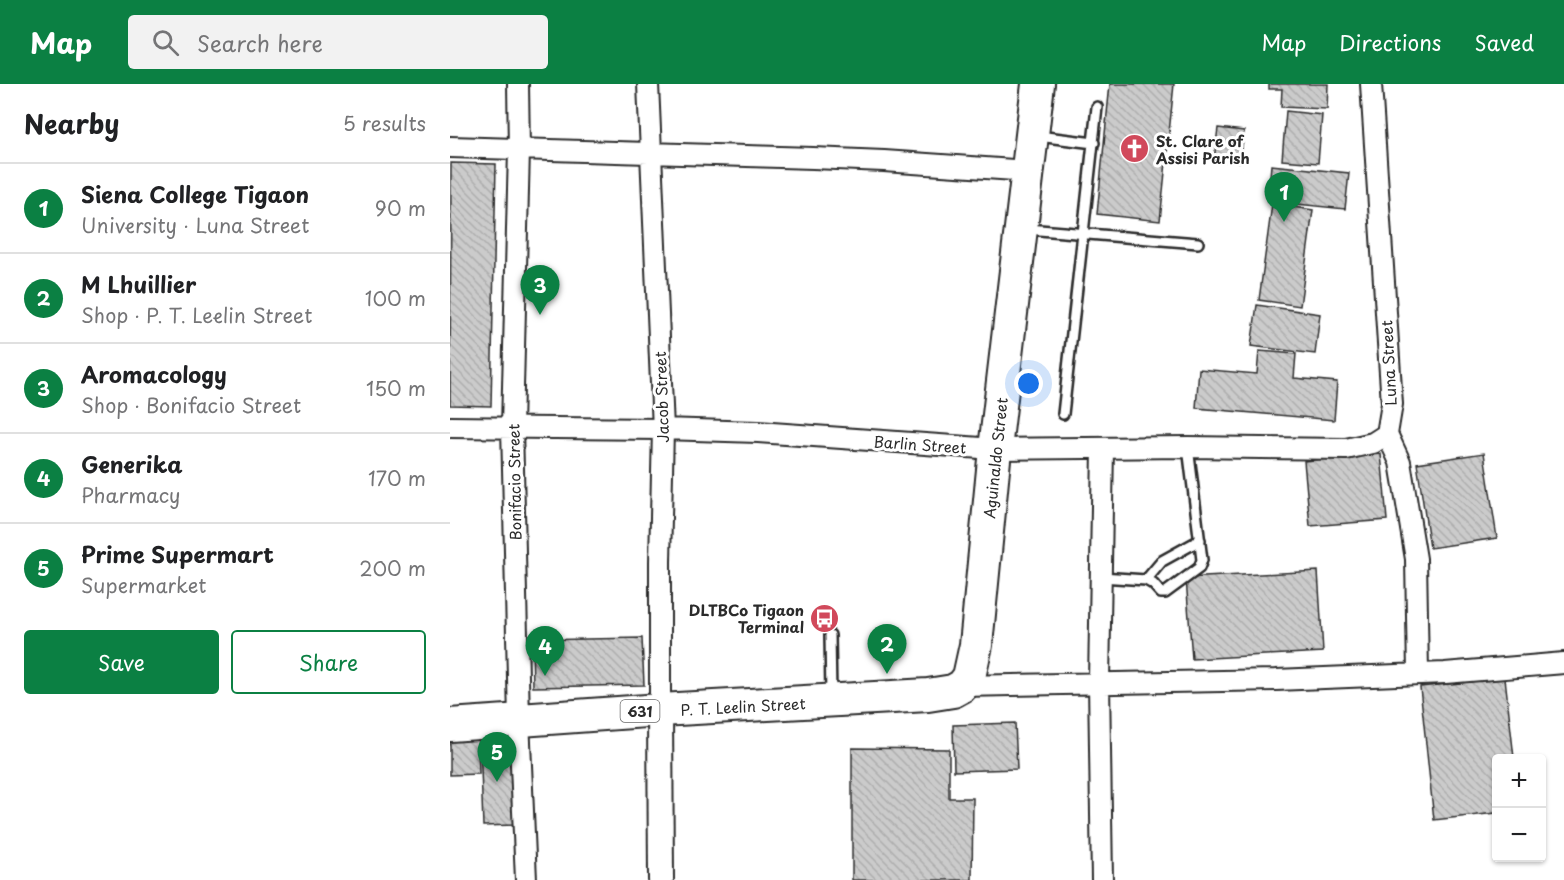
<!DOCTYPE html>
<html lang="en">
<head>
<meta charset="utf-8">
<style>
	:root { --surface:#fff; --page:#f2f2f2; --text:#202124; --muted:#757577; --line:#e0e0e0; --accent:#0b8043 }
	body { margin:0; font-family:"Playpen Sans",sans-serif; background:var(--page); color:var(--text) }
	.controls { position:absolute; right:18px; bottom:18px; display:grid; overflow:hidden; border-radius:6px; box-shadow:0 2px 4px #0004 }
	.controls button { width:54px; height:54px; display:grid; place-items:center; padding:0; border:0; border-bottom:2px solid var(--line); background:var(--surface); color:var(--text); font:30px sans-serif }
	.you { position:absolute; left:579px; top:300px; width:21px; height:21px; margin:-15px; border:4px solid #fff; border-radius:50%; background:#1a73e8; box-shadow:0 0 0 9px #1a73e833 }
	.badge { display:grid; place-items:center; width:39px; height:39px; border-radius:50%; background:var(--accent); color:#fff; font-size:20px; font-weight:700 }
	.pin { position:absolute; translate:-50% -50px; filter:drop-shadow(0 2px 3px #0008) }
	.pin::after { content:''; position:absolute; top:32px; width:21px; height:18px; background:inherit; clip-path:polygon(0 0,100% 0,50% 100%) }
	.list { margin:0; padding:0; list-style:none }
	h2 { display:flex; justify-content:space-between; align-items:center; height:78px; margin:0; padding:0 24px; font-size:26px }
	h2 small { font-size:20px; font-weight:400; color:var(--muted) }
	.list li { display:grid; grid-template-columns:39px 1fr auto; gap:18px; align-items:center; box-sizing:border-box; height:90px; padding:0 24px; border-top:2px solid var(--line) }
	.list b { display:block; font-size:22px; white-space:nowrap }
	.list p { margin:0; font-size:20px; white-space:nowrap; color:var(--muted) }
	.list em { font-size:20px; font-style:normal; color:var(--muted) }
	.actions { display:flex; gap:12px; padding:18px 24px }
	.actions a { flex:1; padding:14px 0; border:2px solid var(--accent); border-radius:6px; text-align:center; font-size:21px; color:var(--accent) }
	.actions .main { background:var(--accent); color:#fff }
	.icon { flex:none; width:33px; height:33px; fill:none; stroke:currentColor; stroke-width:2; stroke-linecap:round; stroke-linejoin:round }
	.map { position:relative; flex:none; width:1114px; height:796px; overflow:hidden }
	header { display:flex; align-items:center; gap:36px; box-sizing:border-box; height:84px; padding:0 30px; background:var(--accent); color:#fff }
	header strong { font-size:28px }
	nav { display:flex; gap:33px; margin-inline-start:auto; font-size:21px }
	.search { width:420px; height:54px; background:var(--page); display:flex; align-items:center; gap:15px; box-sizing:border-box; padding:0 21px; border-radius:6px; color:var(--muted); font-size:22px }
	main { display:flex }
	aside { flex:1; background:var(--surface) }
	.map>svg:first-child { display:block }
	.building { fill:url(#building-back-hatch); stroke:#2b2b2b; stroke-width:1.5 }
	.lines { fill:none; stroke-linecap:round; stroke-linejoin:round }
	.service-casing { stroke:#2b2b2b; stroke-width:14 }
	.minor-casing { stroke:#2b2b2b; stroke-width:24 }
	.tertiary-casing { stroke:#2b2b2b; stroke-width:28 }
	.primary-casing { stroke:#2b2b2b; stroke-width:36 }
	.service { stroke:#fff; stroke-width:9 }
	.minor { stroke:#fff; stroke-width:20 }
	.tertiary { stroke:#fff; stroke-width:24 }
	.primary { stroke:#fff; stroke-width:32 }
	.labels { text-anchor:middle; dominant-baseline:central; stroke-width:6; stroke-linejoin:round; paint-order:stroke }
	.shield { fill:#fff; stroke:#6b6b6b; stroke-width:1.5 }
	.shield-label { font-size:14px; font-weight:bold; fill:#2b2b2b }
	.poi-label { font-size:15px; font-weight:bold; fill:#2b2b2b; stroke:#fff; text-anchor:start }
	.street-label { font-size:15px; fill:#2b2b2b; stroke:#fff }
</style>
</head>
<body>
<header>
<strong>Map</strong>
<div class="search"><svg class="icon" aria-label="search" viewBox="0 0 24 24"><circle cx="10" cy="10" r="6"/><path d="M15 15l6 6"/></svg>Search here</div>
<nav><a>Map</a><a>Directions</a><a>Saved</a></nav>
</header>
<main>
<aside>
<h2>Nearby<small>5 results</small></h2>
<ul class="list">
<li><span class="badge">1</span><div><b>Siena College Tigaon</b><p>University · Luna Street</p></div><em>90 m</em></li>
<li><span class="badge">2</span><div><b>M Lhuillier</b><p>Shop · P. T. Leelin Street</p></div><em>100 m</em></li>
<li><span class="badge">3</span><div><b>Aromacology</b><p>Shop · Bonifacio Street</p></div><em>150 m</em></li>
<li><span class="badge">4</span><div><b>Generika</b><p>Pharmacy</p></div><em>170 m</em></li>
<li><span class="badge">5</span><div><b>Prime Supermart</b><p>Supermarket</p></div><em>200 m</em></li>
</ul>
<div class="actions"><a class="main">Save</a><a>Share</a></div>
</aside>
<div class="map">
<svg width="1114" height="796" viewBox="0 0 1114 796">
	<defs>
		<pattern id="building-back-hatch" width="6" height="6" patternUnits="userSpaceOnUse" patternTransform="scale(1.5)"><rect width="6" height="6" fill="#cbcbcb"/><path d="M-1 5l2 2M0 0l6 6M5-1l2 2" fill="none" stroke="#aeaeae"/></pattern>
	</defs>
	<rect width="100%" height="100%" fill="#fff"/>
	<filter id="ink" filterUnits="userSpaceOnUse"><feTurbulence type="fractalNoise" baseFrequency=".0167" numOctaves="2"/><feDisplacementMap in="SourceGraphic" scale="12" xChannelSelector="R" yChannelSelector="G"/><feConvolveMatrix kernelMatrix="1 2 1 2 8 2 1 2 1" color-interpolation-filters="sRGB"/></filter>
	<g filter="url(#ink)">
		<path class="building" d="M660 0H724L710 137 647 130Z
			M819 0H878L877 25 831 23 832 5H819Z
			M836 27 872 31 868 79 832 76Z
			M768 44 794 47 790 79 764 76Z
			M1 79 46 80 41 322 0 321Z
			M821 81 899 89 895 125 818 117Z
			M822 120 863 126 850 222 809 216Z
			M807 221 870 230 865 270 801 262Z
			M809 267 846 270 844 294 887 298 884 336 746 324 749 285 807 290Z
			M1034 369 1047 454 980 464 967 379Z
			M931 370 937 436 860 442 854 377Z
			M868 487 873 568 742 575 736 494Z
			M192 554 194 601 83 603 82 556Z
			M1055 594 1064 674H1046V729L984 736 970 603Z
			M565 639 567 685 504 687 503 641Z
			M61 653 64 741 33 742 30 654Z
			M28 656 29 690 0 691V657Z
			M402 664 499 665V714H523L522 796H402Z"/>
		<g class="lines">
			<defs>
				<path id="service" d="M588 52 644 59
					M577 145 748 159
					M613 330 647 23
					M651 493 696 496 703 500 711 509H715L749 484 752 476 738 363
					M696 496 712 477 750 456
					M380 551 381 611"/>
				<path id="minor" d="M68 0 69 66 62 343 69 635 76 796
					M198 0 213 345 210 478V626
					M921 0 942 320 937 350 950 378 966 475 968 590
					M0 63 363 74 434 77 578 87
					M0 343 213 345 308 348 545 365 738 363 896 365 923 359 937 350
					M512 602 826 596 995 589 1114 579
					M652 796 649 598 653 364"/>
				<path id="tertiary" d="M210 626 211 796"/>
				<path id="primary" d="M0 641 210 626 478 611 503 607 512 602 519 593 526 561 545 365 588 0"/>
			</defs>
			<use href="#service" class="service-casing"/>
			<use href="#minor" class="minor-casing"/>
			<use href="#tertiary" class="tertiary-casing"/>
			<use href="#primary" class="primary-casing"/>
			<use href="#service" class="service"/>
			<use href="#minor" class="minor"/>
			<use href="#tertiary" class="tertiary"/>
			<use href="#primary" class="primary"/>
		</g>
	</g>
	<defs>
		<symbol id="church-disc" viewBox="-11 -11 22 22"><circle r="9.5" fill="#d1495b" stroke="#fff"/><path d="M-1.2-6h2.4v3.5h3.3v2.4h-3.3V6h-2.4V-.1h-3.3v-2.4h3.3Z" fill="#fff"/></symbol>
		<symbol id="bus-disc" viewBox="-11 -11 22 22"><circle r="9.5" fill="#d1495b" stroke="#fff"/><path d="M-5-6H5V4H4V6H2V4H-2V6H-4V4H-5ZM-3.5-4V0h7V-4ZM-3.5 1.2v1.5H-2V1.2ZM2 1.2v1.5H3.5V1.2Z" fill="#fff"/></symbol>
	</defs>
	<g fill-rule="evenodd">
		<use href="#church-disc" x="668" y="48" width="33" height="33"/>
		<use href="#bus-disc" x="358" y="518" width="33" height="33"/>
	</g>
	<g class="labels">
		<rect class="shield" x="170.5" y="616" width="39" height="22" rx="4.5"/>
		<g class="shield-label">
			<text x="190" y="627">631</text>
		</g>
		<g class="poi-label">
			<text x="706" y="56">St. Clare of<tspan x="706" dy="17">Assisi Parish</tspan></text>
			<text x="354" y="525" text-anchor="end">DLTBCo Tigaon<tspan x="354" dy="17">Terminal</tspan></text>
		</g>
		<g class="street-label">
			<text transform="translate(938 279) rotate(-93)">Luna Street</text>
			<text transform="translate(211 313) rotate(-92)">Jacob Street</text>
			<text transform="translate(470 360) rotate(4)">Barlin Street</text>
			<text transform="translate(545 374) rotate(-84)">Aguinaldo Street</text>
			<text transform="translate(64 398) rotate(-91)">Bonifacio Street</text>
			<text transform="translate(293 622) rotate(-3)">P. T. Leelin Street</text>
		</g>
	</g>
</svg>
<div class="controls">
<button>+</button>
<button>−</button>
</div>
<div class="you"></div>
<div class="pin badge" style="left:834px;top:138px">1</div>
<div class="pin badge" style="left:437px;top:590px">2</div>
<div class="pin badge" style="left:90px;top:231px">3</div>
<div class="pin badge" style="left:95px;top:592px">4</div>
<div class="pin badge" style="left:47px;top:698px">5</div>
</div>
</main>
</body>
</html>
